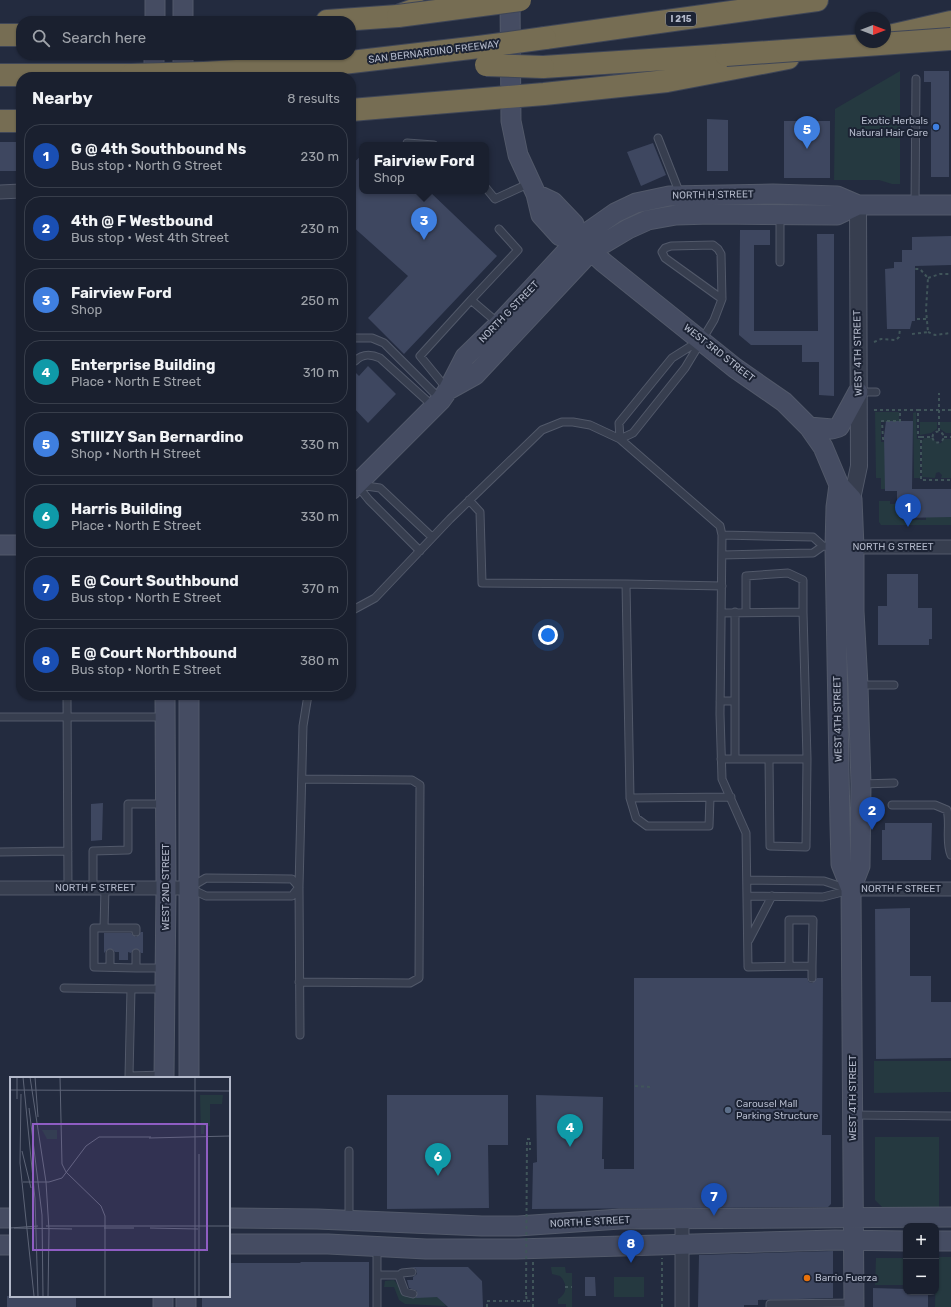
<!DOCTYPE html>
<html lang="en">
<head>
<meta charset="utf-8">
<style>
	:root { --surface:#1a202f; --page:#272d3b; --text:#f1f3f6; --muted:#9fa3aa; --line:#383e4b; --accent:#84a3fe }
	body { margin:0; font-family:Rubik,sans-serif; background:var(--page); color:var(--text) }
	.controls { position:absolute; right:12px; bottom:12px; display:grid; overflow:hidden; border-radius:8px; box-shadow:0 1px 3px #0004 }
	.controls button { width:36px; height:36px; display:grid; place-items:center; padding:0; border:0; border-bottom:1px solid var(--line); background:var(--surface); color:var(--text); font:20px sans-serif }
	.compass { position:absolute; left:855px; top:12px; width:36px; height:36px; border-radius:50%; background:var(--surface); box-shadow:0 1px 3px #0004; rotate:90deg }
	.you { position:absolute; left:548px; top:635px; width:14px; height:14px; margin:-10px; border:3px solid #fff; border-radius:50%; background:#1a73e8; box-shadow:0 0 0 6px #1a73e833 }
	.badge { display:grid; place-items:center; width:26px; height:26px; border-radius:50%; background:var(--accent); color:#fff; font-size:13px; font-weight:700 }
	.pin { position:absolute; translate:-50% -33px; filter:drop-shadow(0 1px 2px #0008) }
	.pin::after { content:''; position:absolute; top:21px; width:14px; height:12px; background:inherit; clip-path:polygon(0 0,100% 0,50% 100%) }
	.popup { position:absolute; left:359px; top:142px; width:130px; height:52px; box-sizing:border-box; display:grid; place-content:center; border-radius:8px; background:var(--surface); filter:drop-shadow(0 1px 3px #0005); font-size:13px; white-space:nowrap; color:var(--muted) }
	.popup b { font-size:15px; color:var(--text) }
	.popup::after { content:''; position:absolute; left:50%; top:100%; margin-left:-8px; border:8px solid transparent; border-top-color:var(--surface) }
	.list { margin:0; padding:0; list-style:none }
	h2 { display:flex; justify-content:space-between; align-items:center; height:52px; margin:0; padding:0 16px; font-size:17px }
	h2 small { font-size:13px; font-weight:400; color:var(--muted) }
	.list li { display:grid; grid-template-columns:26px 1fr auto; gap:12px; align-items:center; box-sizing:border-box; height:64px; margin:0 8px 8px; padding:0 8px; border:1px solid var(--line); border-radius:16px }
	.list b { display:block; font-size:15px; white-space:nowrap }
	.list p { margin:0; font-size:13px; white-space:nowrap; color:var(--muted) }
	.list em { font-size:13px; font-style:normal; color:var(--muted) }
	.icon { flex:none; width:22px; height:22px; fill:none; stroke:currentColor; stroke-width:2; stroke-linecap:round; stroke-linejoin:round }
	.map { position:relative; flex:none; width:951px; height:1307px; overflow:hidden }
	.search { position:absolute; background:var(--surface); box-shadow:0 1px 3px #0004; left:16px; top:16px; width:340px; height:44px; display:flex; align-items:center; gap:10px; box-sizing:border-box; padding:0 14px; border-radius:16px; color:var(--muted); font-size:15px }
	.panel { position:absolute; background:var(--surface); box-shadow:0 1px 3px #0004; left:16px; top:72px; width:340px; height:628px; border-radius:16px }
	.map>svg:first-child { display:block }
	.green { fill:#253940 }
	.building { fill:#3e4760 }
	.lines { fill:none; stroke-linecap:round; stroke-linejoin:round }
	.service-casing { stroke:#52596a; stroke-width:9 }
	.minor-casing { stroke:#52596a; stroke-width:15 }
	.tertiary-casing { stroke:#52596a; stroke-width:18 }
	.secondary-casing { stroke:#52596a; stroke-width:21 }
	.motorway-casing { stroke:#3f4657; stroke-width:24 }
	.path { stroke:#40555a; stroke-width:2; stroke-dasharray:3 3; stroke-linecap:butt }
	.service { stroke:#373e4f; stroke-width:7 }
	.minor { stroke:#373e4f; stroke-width:13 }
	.tertiary { stroke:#373e4f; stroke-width:16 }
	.secondary { stroke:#454c62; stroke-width:19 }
	.motorway { stroke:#766d53; stroke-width:22 }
	.motorway-bridge-casing { stroke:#3f4657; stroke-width:24; stroke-linecap:butt }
	.path-bridge { stroke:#40555a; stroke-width:2; stroke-dasharray:3 3; stroke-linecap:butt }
	.motorway-bridge { stroke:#766d53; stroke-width:22 }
	.shop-dot { fill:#3f7fe0; stroke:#1c2334; stroke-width:1.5 }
	.service-dot { fill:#5c6f8a; stroke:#1c2334; stroke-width:1.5 }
	.food-dot { fill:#e8710a; stroke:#1c2334; stroke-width:1.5 }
	.labels { text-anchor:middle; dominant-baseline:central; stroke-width:4; stroke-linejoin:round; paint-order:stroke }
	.shield { fill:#1c2334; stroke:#868c9d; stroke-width:1 }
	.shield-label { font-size:9px; font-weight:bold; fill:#b3b9ca }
	.street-label { font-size:10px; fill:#b3b9ca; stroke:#1c2334 }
	.poi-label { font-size:10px; fill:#b3b9ca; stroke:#1c2334; text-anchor:start }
	.inset-road { fill:none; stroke:#5d6477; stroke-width:1 }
	.view { fill:#8f5dc3; fill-opacity:0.15; stroke:#8f5dc3; stroke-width:2 }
	.inset-edge { fill:none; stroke:#b3b9ca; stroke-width:2 }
</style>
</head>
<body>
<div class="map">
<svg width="951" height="1307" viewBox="0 0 951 1307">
	<rect width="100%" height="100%" fill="#232b3f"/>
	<path class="green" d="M900 71V184H892L879 180H834L835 109Z
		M875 412H899V422H881V442H885V489H881V478H876Z
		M916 412 917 439H920V478H914L913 413Z
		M920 422H937V429L931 433 920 435Z
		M940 422H951V433H946L940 429Z
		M924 438H932L939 444 942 442 944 439H951V478H941L942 475 939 472 936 473 935 478 922 477V441Z
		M879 501H890V504H897L901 507V519L904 520H926V517H951V525H881L879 522Z
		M874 1061H951V1092L874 1093Z
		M875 1137H939V1209L883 1208 875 1200Z
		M936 1257H951V1307H935Z
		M876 1258H906V1285H875Z
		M551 1267H565L566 1273H572V1307H566V1304H558V1299C567 1294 568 1284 560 1276L552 1274Z
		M614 1277H644V1297H614Z
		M394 1280 407 1297H440L446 1306 405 1304 399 1300 394 1287H384L385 1281Z"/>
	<path class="building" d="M924 71H949V177H931V82H924Z
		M707 119 728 120V171H707Z
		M784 121H830V178H784Z
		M0 142H21V171H0Z
		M653 143 666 175 641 186 627 152Z
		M362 155V191H429L497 256 404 354 368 318 408 276 351 225V165Z
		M740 230H770V245H754V331H818L817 234H834V396L819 395V362H802V345H751L739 335Z
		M951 236V265L915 266V321H912L910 329H887L885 269 894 268V262H902V250H912V237Z
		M368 366 396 394 368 423 351 405V368L359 376Z
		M886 421H913L912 489H951V517L902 518V507H897V491H885L884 436Z
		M887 574H918V608H932V639H929V645H878V606H887Z
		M103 803 102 840 91 841V804Z
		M885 823H932L931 860H882V830H885Z
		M910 908V976H931V1002H951V1058L876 1059 875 909Z
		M141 932H143V953H141L138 949H134L131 953 128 952V960H119V952H115L112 949H108L104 953V933H131L136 937Z
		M634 978H807L809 982 812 983 817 978H823L822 1135H831V1204L828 1207 532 1209 533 1163 537 1162 536 1095 603 1097 602 1159H604V1169H634Z
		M387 1095H508V1145H488L489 1208 387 1209Z
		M833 1251V1298L758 1300V1305H744V1307H698L699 1255Z
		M300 1262H369V1307H202V1296H229V1263H301Z
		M412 1267H468L482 1281 483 1307H448L437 1297 416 1298 417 1291 409 1288 407 1280H413V1277L417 1274 416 1269Z
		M585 1277H595L596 1296H585Z
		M873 1288 906 1289V1292H928V1307H873Z
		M7 1296H76V1307H7Z"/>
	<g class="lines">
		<defs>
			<path id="service" d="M658 138 680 194
				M407 143 434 145
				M486 188 495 199 530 183
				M915 205 916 79
				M780 262V215
				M498 323 471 300 518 250 499 229
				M351 338H372L384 343 441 400
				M355 361C363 353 371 354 380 358L434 407
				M447 389 420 356 471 300
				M858 392H876
				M620 439 633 433 685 368 714 320 722 299 721 254 718 249 713 245 671 246 665 248 662 252 665 258 722 299
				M620 439 619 423 672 358 699 341
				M357 485 369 500 420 551
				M359 485 380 488 432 537
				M469 500 480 512 482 583 626 584
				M722 535 813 537 823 546 835 547
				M722 555 813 553 823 546
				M722 586 626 584 630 798 731 797
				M351 611 375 598 450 519 542 430 562 422H573L590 425 620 439 720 526 722 535 720 714 722 779 746 833 748 967 812 966 813 920H789V966
				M803 612 807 759
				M721 613 803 612V580L788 573 746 576V612
				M858 685H894
				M67 695 68 888
				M720 701H735
				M0 717H164
				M721 759H807L806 847 770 846 769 759
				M735 759V612
				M862 784 894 783
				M630 798 636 818 647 826H709L710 798
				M892 805H935L947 810C951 824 945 841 951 855
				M0 852 68 851
				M206 878 292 879 299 887 292 896H206L189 888Z
				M747 880 824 881 848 889
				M93 888V851L128 850V804H164
				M105 888 104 928H136V932
				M747 896 823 897 850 890
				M104 928H94V967L136 968
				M749 940 772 896
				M136 953V968H165
				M110 967V953
				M812 978V966
				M299 982 410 983 419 978 420 785 412 780 302 779
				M64 988 131 989
				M300 1035 299 887 303 726 308 695
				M164 1075 129 1076 131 989H165
				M853 1115 951 1116
				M349 1220V1151
				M377 1247V1307
				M412 1272 402 1273 399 1276 405 1292 413 1294
				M377 1275H399
				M770 1307V1304L854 1303"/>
			<path id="minor" d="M0 192 21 191
				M847 547H951
				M0 888H189
				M851 889H951
				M682 1307V1220"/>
			<path id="tertiary" d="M852 499 859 466 858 205"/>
			<path id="secondary" d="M155 0V21
				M183 0V21
				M510 0 511 121 518 155 536 194 541 215 560 236 578 239
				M183 55V77
				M154 77V55
				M536 194 553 202 574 224 578 239 603 262 735 368 784 402 809 427 823 447 839 485 852 499 854 547V611L858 685 861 784 860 866 851 889
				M448 390 475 375 591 251 628 229 648 220 676 215 711 214 837 215 858 205H951
				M809 427 832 429 839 427 858 392
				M839 485 836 507 835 547 840 824 841 864 851 889 854 1307
				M351 490 441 400 448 390 465 357 499 324 578 239 615 213 636 203 669 196 773 194 837 196 858 205
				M0 545H21
				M189 695V1078
				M164 1078 166 889 165 695
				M0 1218H11
				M229 1218 317 1219 482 1226H518L620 1219 951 1217
				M936 1241H951
				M229 1244H328L426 1249H516L835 1240 906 1241
				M0 1245H11
				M163 1296V1307
				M186 1307V1296"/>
			<path id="motorway" d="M327 21 398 16 416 9
				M0 35H21
				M885 37 951 22
				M545 38 817 0
				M543 67 726 55
				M204 73 317 66 479 47
				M0 75H131
				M351 110 544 94 667 81 788 58
				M0 121H21"/>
		</defs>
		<use href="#service" class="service-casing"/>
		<use href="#minor" class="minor-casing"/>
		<use href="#tertiary" class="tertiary-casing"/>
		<use href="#secondary" class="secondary-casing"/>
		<use href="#motorway" class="motorway-casing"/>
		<path class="path" d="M928 278 940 274H951
			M917 319H926
			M928 332 935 335 951 333
			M912 334 928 332 926 310 928 278 920 269H914
			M874 342 881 339 896 340 899 337 900 329
			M874 410H918
			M951 410H918V437H921V480H951
			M939 431V393
			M932.5 437a5.5 5.5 0 1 1 11 0a5.5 5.5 0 1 1-11 0Z
			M921 437H933
			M944 437H951
			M884 439H883L882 421H900V410
			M635 1086 650 1087
			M527 1139H530V1150
			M565 1287H572
			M527 1301H533V1262
			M487 1307V1301H527L526 1295
			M533 1307V1301
			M662 1307V1258"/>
		<use href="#service" class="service"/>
		<use href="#minor" class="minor"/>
		<use href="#tertiary" class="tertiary"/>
		<use href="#secondary" class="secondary"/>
		<use href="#motorway" class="motorway"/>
		<defs>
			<path id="motorway-bridge" d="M398 16 520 0
				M479 47 545 38
				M726 55 951 39
				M486 65 543 67
				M131 75 204 73"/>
		</defs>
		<use href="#motorway-bridge" class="motorway-bridge-casing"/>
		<path class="path-bridge" d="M526 1295 527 1139"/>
		<use href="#motorway-bridge" class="motorway-bridge"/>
	</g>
	<circle class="shop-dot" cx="936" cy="127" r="4"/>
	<circle class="service-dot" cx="728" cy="1110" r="4"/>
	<circle class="food-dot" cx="807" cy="1278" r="4"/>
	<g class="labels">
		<rect class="shield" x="666" y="12" width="30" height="14" rx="3"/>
		<g class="shield-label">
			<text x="681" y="19">I 215</text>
		</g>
		<g class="street-label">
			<text transform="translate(434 52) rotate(-7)">SAN BERNARDINO FREEWAY</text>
			<text transform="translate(713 195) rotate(-1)">NORTH H STREET</text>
			<text transform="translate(509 312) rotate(-46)">NORTH G STREET</text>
			<text transform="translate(719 353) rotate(38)">WEST 3RD STREET</text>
			<text transform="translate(858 353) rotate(-91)">WEST 4TH STREET</text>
			<text x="893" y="547">NORTH G STREET</text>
			<text transform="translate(838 719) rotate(-91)">WEST 4TH STREET</text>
			<text transform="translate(166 887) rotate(-90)">WEST 2ND STREET</text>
			<text x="95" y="888">NORTH F STREET</text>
			<text x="901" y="889">NORTH F STREET</text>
			<text transform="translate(853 1098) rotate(-90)">WEST 4TH STREET</text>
			<text transform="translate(590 1222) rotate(-3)">NORTH E STREET</text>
		</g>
		<g class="poi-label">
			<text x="928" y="121" text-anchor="end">Exotic Herbals<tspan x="928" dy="12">Natural Hair Care</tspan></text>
			<text x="736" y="1104">Carousel Mall<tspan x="736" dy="12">Parking Structure</tspan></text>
			<text x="815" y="1278">Barrio Fuerza</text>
		</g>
	</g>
	<g transform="translate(10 1077)">
		<rect width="220" height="220" fill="#232b3f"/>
		<path d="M190 18H213L212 27H200V49H194V57H191ZM32 53H47V62H37Z" fill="#253940"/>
		<path class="inset-road" d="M7 0V22M13 0 25 122 28 220M20 0 36 105 39 153 38 220M25 0 28 40M50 0 52 87 56 95 91 129 95 139V220M185 0V220M0 13 220 14M11 17 10 86 24 219M19 31 32 138 33 220M139 61 220 59M12 74 21 111M189 77V220M13 105H39L52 101 76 69 89 60H141M36 149H220M0 151 28 149M4 151 62 152M94 151H124M140 151 188 152"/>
		<path class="view" d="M23 47H197V173H23Z"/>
		<rect width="220" height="220" class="inset-edge"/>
	</g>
</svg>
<div class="controls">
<button>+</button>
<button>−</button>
</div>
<svg class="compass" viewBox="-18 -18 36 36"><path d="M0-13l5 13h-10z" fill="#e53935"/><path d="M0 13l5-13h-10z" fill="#9fa3aa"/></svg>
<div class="you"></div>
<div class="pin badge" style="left:908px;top:527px;background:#1a4fb4">1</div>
<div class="pin badge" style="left:872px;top:830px;background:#1a4fb4">2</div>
<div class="pin badge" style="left:424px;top:240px;background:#3f7fe0">3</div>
<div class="popup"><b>Fairview Ford</b>Shop</div>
<div class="pin badge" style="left:570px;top:1147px;background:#0f9aa8">4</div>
<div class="pin badge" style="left:807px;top:149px;background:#3f7fe0">5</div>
<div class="pin badge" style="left:438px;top:1176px;background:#0f9aa8">6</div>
<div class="pin badge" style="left:714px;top:1216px;background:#1a4fb4">7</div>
<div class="pin badge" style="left:631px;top:1263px;background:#1a4fb4">8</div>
<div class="search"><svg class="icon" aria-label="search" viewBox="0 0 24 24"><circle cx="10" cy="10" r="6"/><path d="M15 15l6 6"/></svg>Search here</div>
<section class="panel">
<h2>Nearby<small>8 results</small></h2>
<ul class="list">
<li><span class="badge" style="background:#1a4fb4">1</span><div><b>G @ 4th Southbound Ns</b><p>Bus stop · North G Street</p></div><em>230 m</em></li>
<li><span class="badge" style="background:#1a4fb4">2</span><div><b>4th @ F Westbound</b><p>Bus stop · West 4th Street</p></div><em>230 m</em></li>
<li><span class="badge" style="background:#3f7fe0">3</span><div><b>Fairview Ford</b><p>Shop</p></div><em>250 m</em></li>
<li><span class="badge" style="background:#0f9aa8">4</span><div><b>Enterprise Building</b><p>Place · North E Street</p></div><em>310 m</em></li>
<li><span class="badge" style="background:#3f7fe0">5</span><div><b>STIIIZY San Bernardino</b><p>Shop · North H Street</p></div><em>330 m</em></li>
<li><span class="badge" style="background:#0f9aa8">6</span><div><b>Harris Building</b><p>Place · North E Street</p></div><em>330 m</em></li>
<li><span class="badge" style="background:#1a4fb4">7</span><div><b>E @ Court Southbound</b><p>Bus stop · North E Street</p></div><em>370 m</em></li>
<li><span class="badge" style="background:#1a4fb4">8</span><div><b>E @ Court Northbound</b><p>Bus stop · North E Street</p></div><em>380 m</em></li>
</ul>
</section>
</div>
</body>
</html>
